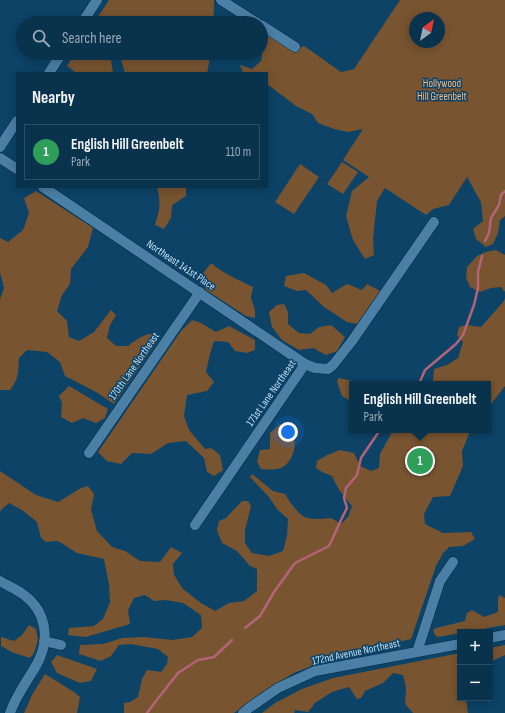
<!DOCTYPE html>
<html lang="en">
<head>
<meta charset="utf-8">
<style>
	:root { --surface:#09324d; --page:#123a54; --text:#f1f3f6; --muted:#99aab6; --line:#294d65; --accent:#8bbbb9 }
	body { margin:0; font-family:"Sofia Sans Condensed",sans-serif; background:var(--page); color:var(--text) }
	.controls { position:absolute; right:12px; bottom:12px; display:grid; overflow:hidden; border-radius:0px; box-shadow:0 2px 10px #0003 }
	.controls button { width:36px; height:36px; display:grid; place-items:center; padding:0; border:0; border-bottom:1px solid var(--line); background:var(--surface); color:var(--text); font:20px sans-serif }
	.compass { position:absolute; left:409px; top:12px; width:36px; height:36px; border-radius:50%; background:var(--surface); box-shadow:0 2px 10px #0003; rotate:33deg }
	.you { position:absolute; left:288px; top:432px; width:14px; height:14px; margin:-10px; border:3px solid #fff; border-radius:50%; background:#1a73e8; box-shadow:0 0 0 6px #1a73e833 }
	.badge { display:grid; place-items:center; width:26px; height:26px; border-radius:50%; background:var(--accent); color:#fff; font-size:13px; font-weight:700 }
	.pin { position:absolute; translate:-50% -50%; border:2px solid #fff; box-shadow:0 1px 4px #0006 }
	.popup { position:absolute; left:349px; top:381px; width:142px; height:52px; box-sizing:border-box; display:grid; place-content:center; border-radius:0px; background:var(--surface); filter:drop-shadow(0 1px 3px #0005); font-size:13px; white-space:nowrap; color:var(--muted) }
	.popup b { font-size:15px; color:var(--text) }
	.popup::after { content:''; position:absolute; left:50%; top:100%; margin-left:-8px; border:8px solid transparent; border-top-color:var(--surface) }
	.list { margin:0; padding:0; list-style:none }
	h2 { display:flex; justify-content:space-between; align-items:center; height:52px; margin:0; padding:0 16px; font-size:17px }
	h2 small { font-size:13px; font-weight:400; color:var(--muted) }
	.list li { display:grid; grid-template-columns:26px 1fr auto; gap:12px; align-items:center; box-sizing:border-box; height:56px; margin:0 8px 8px; padding:0 8px; border:1px solid var(--line); border-radius:0px }
	.list b { display:block; font-size:15px; white-space:nowrap }
	.list p { margin:0; font-size:13px; white-space:nowrap; color:var(--muted) }
	.list em { font-size:13px; font-style:normal; color:var(--muted) }
	.icon { flex:none; width:22px; height:22px; fill:none; stroke:currentColor; stroke-width:2; stroke-linecap:round; stroke-linejoin:round }
	.map { position:relative; flex:none; width:505px; height:713px; overflow:hidden }
	.search { position:absolute; background:var(--surface); box-shadow:0 2px 10px #0003; left:16px; top:16px; width:252px; height:44px; display:flex; align-items:center; gap:10px; box-sizing:border-box; padding:0 14px; border-radius:22px; color:var(--muted); font-size:15px }
	.panel { position:absolute; background:var(--surface); box-shadow:0 2px 10px #0003; left:16px; top:72px; width:252px; height:116px; border-radius:0px }
	.map>svg:first-child { display:block }
	.green { fill:#785431; fill-rule:evenodd }
	.lines { fill:none; stroke-linecap:round; stroke-linejoin:round }
	.stream { stroke:#b36479; stroke-width:2.5 }
	.street-casing { stroke:#002944; stroke-width:11 }
	.street { stroke:#4c7fa6; stroke-width:10 }
	.labels { text-anchor:middle; dominant-baseline:central; stroke-width:3; stroke-linejoin:round; paint-order:stroke }
	.park-label { font-size:11px; fill:#f8b87b; stroke:#0c4367 }
	.street-label { font-size:11px; fill:#c3def3; stroke:#0c4367 }
</style>
</head>
<body>
<div class="map">
<svg width="505" height="713" viewBox="0 0 505 713">
	<rect width="100%" height="100%" fill="#0c4367"/>
	<path class="green" d="M109 0H214V7L213 23H98L96 20Z
		M400 0H505V216L500 220 498 233 493 244 486 247 476 239 473 229 483 221 481 202 467 177 449 205 433 209 426 215 385 188 377 201 373 239 374 255 365 259 353 240 346 216 352 191 369 177 343 160 363 129 348 132 334 129 318 123 312 114 296 106 267 84V73H243L240 65 252 69 261 61 263 49 261 47V31L292 51 304 46 341 72 354 69ZM415 18H439V42H415Z
		M75 53H109L110 54 113 73H76L67 66Z
		M119 53H211L207 73H125Z
		M342 162 358 172 343 194 327 184Z
		M300 164 319 177 294 214 275 202Z
		M157 187H186V196L172 205 171 218 164 229 155 225C160 209 161 203 157 187Z
		M36 191 93 228 88 247 71 269 70 284 62 295 57 311 67 321 69 337 79 341 94 332 111 310 116 315 110 325 107 338 116 346H128C137 339 146 332 157 334V342L114 404 96 392 65 376 60 362 47 352 27 350 19 358C18 372 19 379 10 390H0V299L4 288 0 272V238L8 242 23 230 29 213 24 198Z
		M496 250 505 255V292L501 287 491 288 480 292 470 287 466 278 467 267 477 256 486 252Z
		M211 263C224 274 239 280 253 287L251 298 255 310V318L246 316 206 290 201 280 204 272Z
		M304 273 326 285 332 293 347 284 362 290 367 284 380 291 357 324 347 322 324 307 306 290 297 291 284 286 286 276Z
		M505 298V386L488 408V384H427L433 381 434 369 447 365 458 358 463 342 457 335 459 327 466 325 481 327 504 301Z
		M284 304 288 312V324L299 333 310 334 319 327 331 325 345 337 337 351 326 355 313 348 299 350 282 340 272 327 269 312 277 305Z
		M192 320 201 323 216 332 229 326 255 340V350L247 353 235 351 228 342 214 341 210 354 206 372 214 382 207 391 187 395 184 416 189 430 205 449 211 448 220 455 223 470 214 476 207 472 204 458 186 441 168 443 151 454 132 453 121 464 107 461 98 452 181 331Z
		M339 378 366 384H352V402L342 396 337 381Z
		M69 386 108 409 105 418 96 423 83 418 72 423 61 417 62 403 59 396Z
		M280 424C284 427 289 430 292 434 299 443 292 462 283 467 276 470 268 470 261 469L257 462 260 450 270 449V433Z
		M389 430H472L469 434 462 451 463 466 450 496 433 497 424 514 425 524 443 533 471 532 475 539 463 546 449 547 443 553 436 566 411 639 332 658 294 673 269 688 234 713H124V703L130 702 138 697 142 679 147 670 161 672 167 664 168 657 158 649 130 644 119 645 111 656 101 661 79 654 80 645 103 644 122 638 144 637 172 640 192 637 202 628 201 615 183 603 166 600 154 601 145 595 134 598 128 610 130 624 86 637 68 635 69 628 94 626 103 619 110 602 109 585 104 559 77 553 58 541 46 542 41 538 37 522 22 510 9 503 1 510 0 513V471L36 495 58 502 81 488 88 486 94 494 91 510 97 531 112 547 125 551 140 561 160 562 171 547 182 553 173 564 174 575 183 589 201 603 215 611 229 603 244 601 257 591V569L250 566 237 551 222 543 217 530 219 521 226 518 242 501H248L251 506 245 530V543L252 553 269 556 283 551 287 536 288 519 277 509 269 497 250 477 252 474 273 491 285 494C289 501 297 512 303 516 309 520 325 519 331 518L341 524 348 517 352 506C344 497 337 488 332 476L322 472 316 468 317 461 327 455 340 450 354 453 360 466 371 471 379 468 380 454 391 434Z
		M499 595 505 598V625L466 632H460V633L438 637 435 635 433 630 436 628 465 621 467 613 472 610 484 617 498 612V599Z
		M29 625 36 629 38 640 34 653 30 658 14 653 1 646V637L14 641 22 635Z
		M505 645V655L490 662V648Z
		M460 653V698H466L468 713H413L405 704 406 688 403 675 393 673 383 683 365 691 361 698 357 699 349 687 332 692 315 703 308 712 295 710 294 713H262L275 703 302 689 333 678Z
		M57 655 97 669 91 681 80 683 57 673 51 662Z
		M45 674 74 692 80 697 77 713H24L32 695Z"/>
	<g class="lines">
		<path class="stream" d="M485 241 489 233 491 218 499 205 501 195 505 191
			M419 384 425 370 456 344 463 335 474 305 478 288V272L482 256
			M245 628 260 616 274 592 295 563 329 546 341 520 347 508 344 498 346 488 357 475 361 458 380 430
			M147 713 156 701 178 673 198 660 214 657 232 640"/>
		<defs>
			<path id="street" d="M221 0 257 23
				M82 23 97 0
				M261 25 295 47
				M49 73 62 53
				M0 147 17 121
				M0 158 17 169
				M43 187 305 364 315 368 328 369 333 365 352 341 434 222
				M89 453 200 292
				M195 525 305 364
				M0 581C8 586 17 589 24 595 47 612 50 640 37 664 28 680 16 695 10 713
				M490 638 505 635
				M44 641 61 645
				M417 652 440 581 453 562
				M243 713 249 708 278 688 315 671 460 644"/>
		</defs>
		<use href="#street" class="street-casing"/>
		<use href="#street" class="street"/>
	</g>
	<g class="labels">
		<g class="park-label">
			<text x="442" y="83">Hollywood<tspan x="442" dy="13">Hill Greenbelt</tspan></text>
		</g>
		<g class="street-label">
			<text transform="translate(181 265) rotate(34)">Northeast 141st Place</text>
			<text transform="translate(134 366) rotate(-55)">170th Lane Northeast</text>
			<text transform="translate(271 393) rotate(-55)">171st Lane Northeast</text>
			<text transform="translate(356 652) rotate(-12)">172nd Avenue Northeast</text>
		</g>
	</g>
</svg>
<div class="controls">
<button>+</button>
<button>−</button>
</div>
<svg class="compass" viewBox="-18 -18 36 36"><path d="M0-13l5 13h-10z" fill="#e53935"/><path d="M0 13l5-13h-10z" fill="#99aab6"/></svg>
<div class="you"></div>
<div class="pin badge" style="left:420px;top:461px;background:#2e9e5b">1</div>
<div class="popup"><b>English Hill Greenbelt</b>Park</div>
<div class="search"><svg class="icon" aria-label="search" viewBox="0 0 24 24"><circle cx="10" cy="10" r="6"/><path d="M15 15l6 6"/></svg>Search here</div>
<section class="panel">
<h2>Nearby<small></small></h2>
<ul class="list">
<li><span class="badge" style="background:#2e9e5b">1</span><div><b>English Hill Greenbelt</b><p>Park</p></div><em>110 m</em></li>
</ul>
</section>
</div>
</body>
</html>
